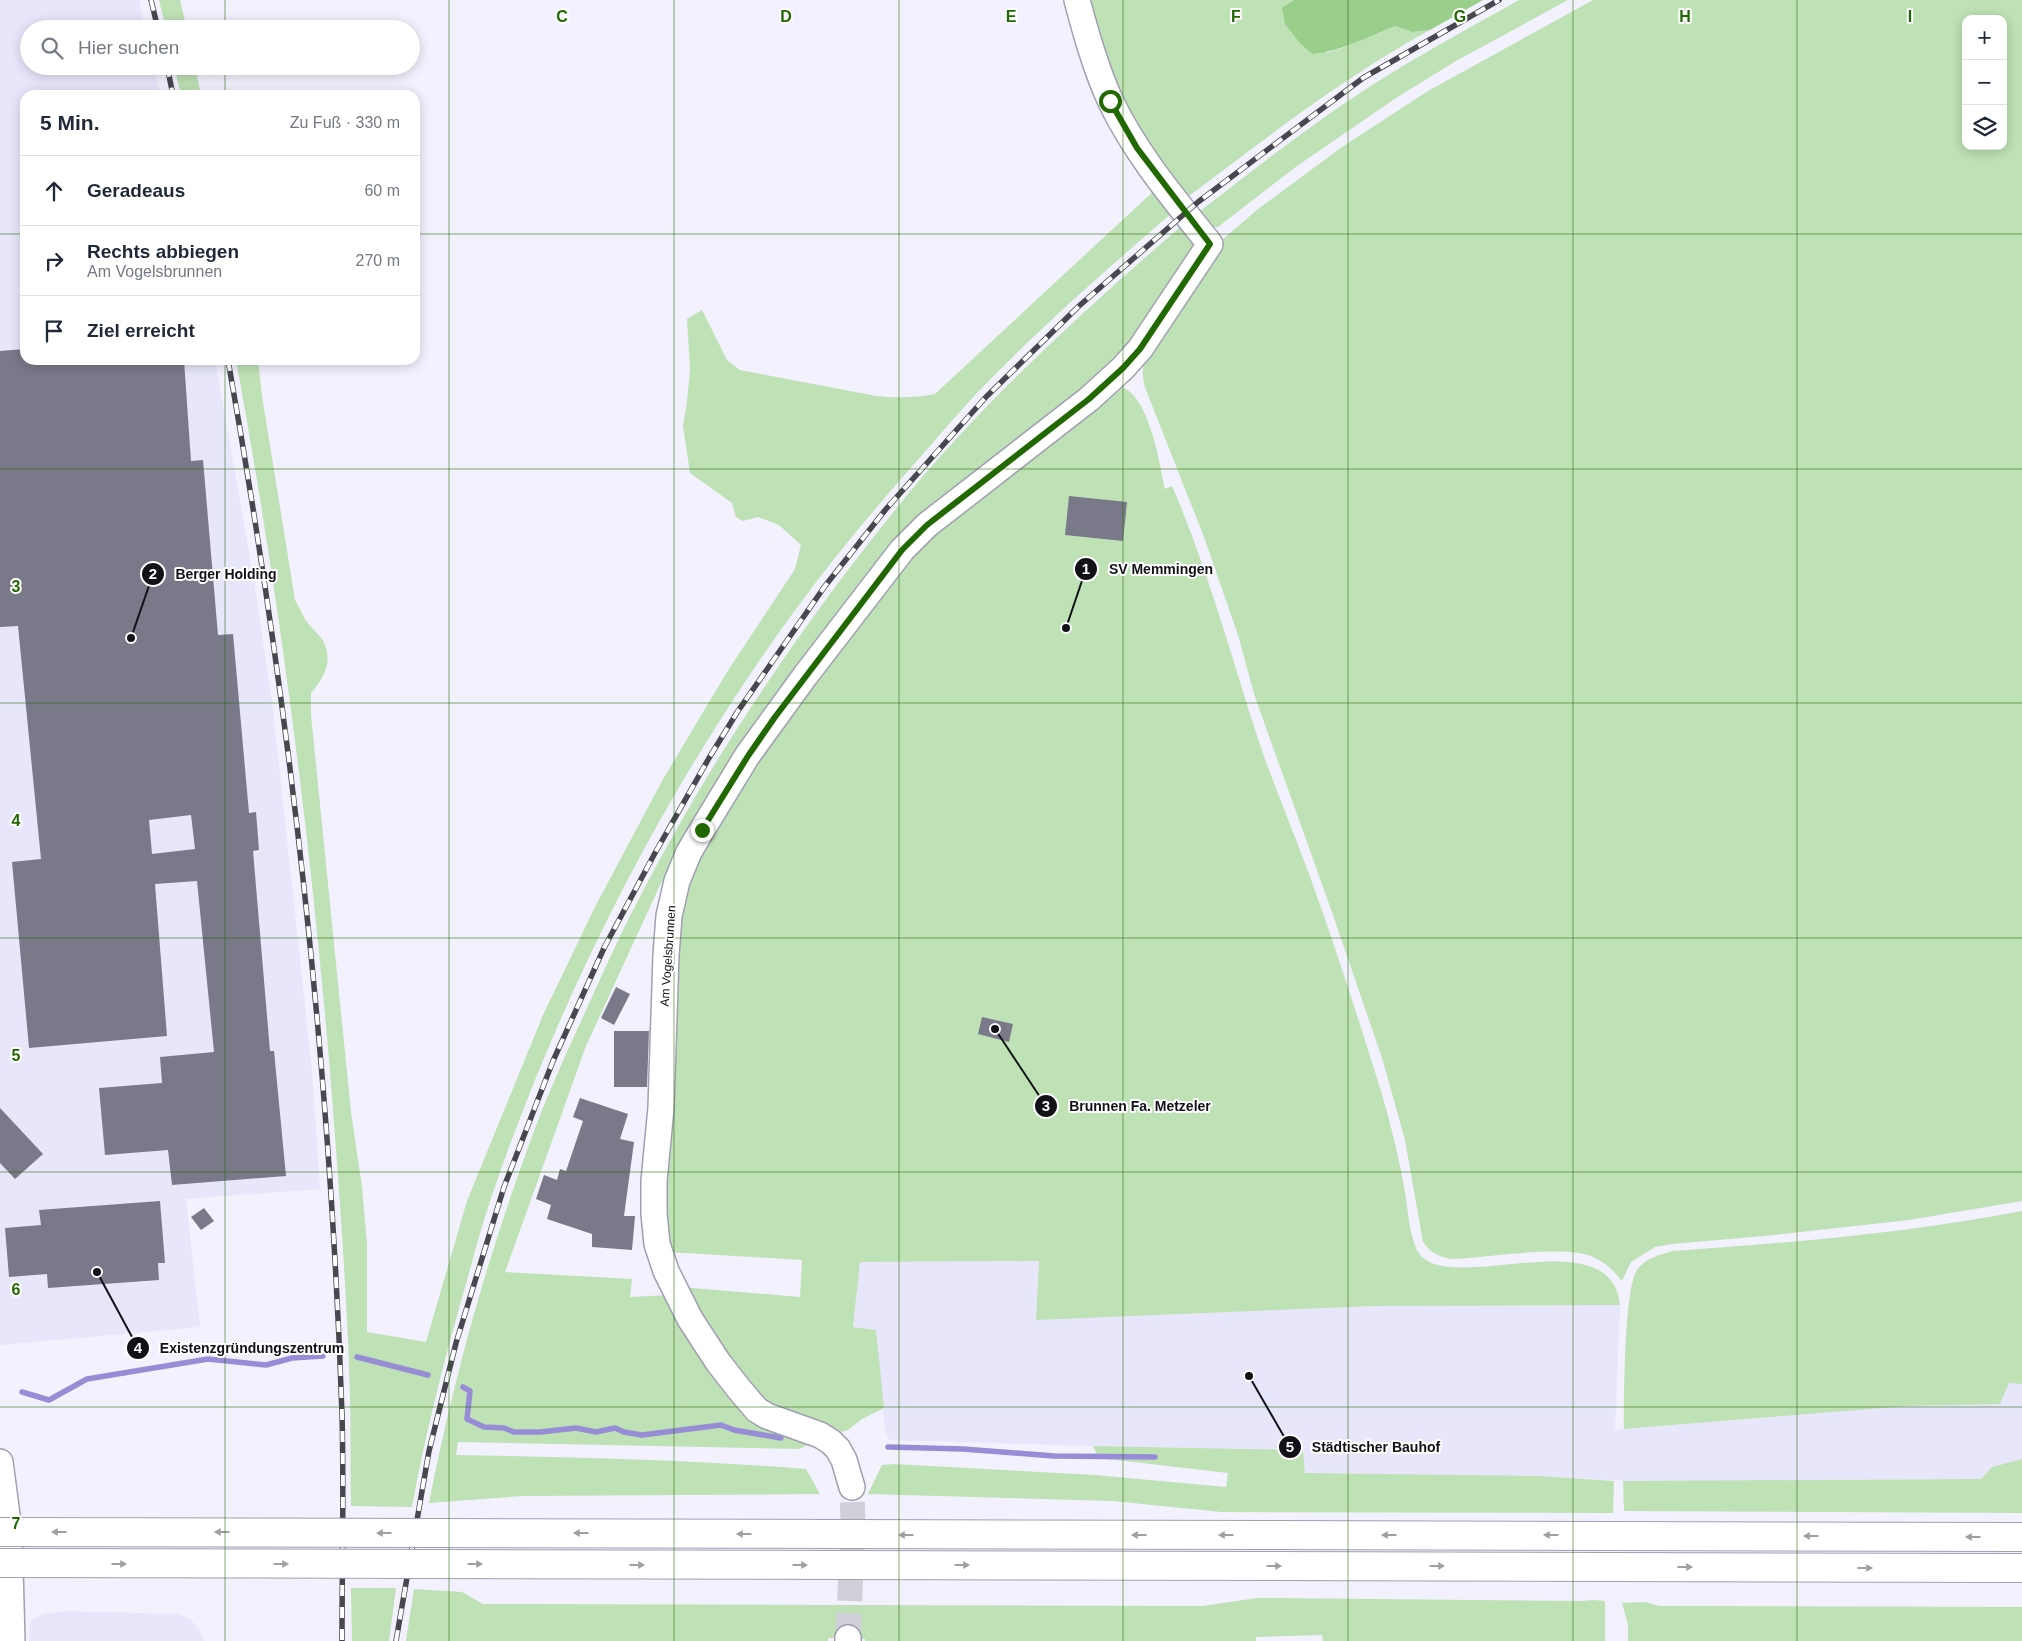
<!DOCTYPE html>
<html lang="de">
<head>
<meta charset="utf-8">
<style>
	:root { --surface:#fff; --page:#f6f6f7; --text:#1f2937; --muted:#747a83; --line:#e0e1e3 }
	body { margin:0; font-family:Arial,sans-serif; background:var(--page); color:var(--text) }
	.controls { position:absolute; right:15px; top:15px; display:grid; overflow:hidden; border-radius:10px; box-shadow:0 2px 12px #0003 }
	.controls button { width:45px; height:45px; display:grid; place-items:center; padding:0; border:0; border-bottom:1px solid var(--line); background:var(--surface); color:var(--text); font:25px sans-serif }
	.stop { position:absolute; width:15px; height:15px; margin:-11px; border:4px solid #216800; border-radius:50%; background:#fff }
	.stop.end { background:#216800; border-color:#fff; box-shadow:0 1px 5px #0008 }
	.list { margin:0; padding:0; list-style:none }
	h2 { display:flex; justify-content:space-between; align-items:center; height:65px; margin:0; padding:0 20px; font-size:21px }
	h2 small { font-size:16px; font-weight:400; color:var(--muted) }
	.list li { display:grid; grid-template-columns:32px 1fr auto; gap:15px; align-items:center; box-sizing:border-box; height:70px; padding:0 20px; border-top:1px solid var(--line) }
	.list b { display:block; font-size:19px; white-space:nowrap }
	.list p { margin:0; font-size:16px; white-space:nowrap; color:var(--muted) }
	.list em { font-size:16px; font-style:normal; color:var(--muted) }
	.icon { flex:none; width:28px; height:28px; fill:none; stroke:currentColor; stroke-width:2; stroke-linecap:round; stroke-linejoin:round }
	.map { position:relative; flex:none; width:2022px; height:1641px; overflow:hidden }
	.search { position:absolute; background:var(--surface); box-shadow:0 2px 12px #0003; left:20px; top:20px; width:400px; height:55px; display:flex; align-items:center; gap:12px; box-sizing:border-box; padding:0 18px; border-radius:28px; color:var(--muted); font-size:19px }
	.panel { position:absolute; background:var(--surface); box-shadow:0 2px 12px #0003; left:20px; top:90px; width:400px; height:275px; border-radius:15px }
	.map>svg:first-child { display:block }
	.built { fill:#e7e6fb }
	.green { fill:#bee1b5; fill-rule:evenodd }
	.forest { fill:#99ce8b }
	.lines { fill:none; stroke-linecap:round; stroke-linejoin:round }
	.stream { stroke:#968dd6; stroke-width:5.5 }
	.building { fill:#7a798a; fill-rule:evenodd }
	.minor-tunnel { stroke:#d0cfda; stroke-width:25; stroke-dasharray:25 12; stroke-linecap:butt }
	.minor-casing { stroke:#a19fb2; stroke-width:28 }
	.highway-casing { stroke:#a19fb2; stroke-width:30 }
	.minor { stroke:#fff; stroke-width:25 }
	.highway { stroke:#fff; stroke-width:28 }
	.rail-casing { stroke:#47474e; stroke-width:5.5 }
	.rail { stroke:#fff; stroke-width:4; stroke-dasharray:11; stroke-linecap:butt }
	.highway-bridge-casing { stroke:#a19fb2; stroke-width:30; stroke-linecap:butt }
	.highway-bridge { stroke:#fff; stroke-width:28 }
	.oneway { fill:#a0a0a2 }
	.route { stroke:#216800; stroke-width:6 }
	.grid { fill:none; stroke:#216800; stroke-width:1; stroke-opacity:0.55 }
	.labels { text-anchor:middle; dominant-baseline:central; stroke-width:4; stroke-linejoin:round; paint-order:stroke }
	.street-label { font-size:12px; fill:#111117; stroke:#fff }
	.grid-label { font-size:16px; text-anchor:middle; font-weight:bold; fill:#216800; stroke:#fff; stroke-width:4; stroke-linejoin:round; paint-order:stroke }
	.leader { fill:none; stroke:#111117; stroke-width:2 }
	.callout-dot { fill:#111117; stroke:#fff; stroke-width:2 }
	.mark-label { font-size:15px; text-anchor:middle; font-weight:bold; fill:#fff }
	.callout-label { font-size:14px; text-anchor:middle; font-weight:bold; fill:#111117; stroke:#fff; stroke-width:4; stroke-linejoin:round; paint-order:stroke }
</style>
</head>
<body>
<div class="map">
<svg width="2022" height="1641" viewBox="0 0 2022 1641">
	<rect width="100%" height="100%" fill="#f2f1fd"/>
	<path class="built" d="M0 0H139L145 29H29V66H154L160 95H25V360H215L253 575 272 701 312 1071 320 1189 186 1199 200 1327 0 1345Z
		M1039 1261 1036 1320 1376 1306 1620 1305 1615 1430 1908 1406 2000 1404 2009 1383 2022 1384V1459L1992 1467 1981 1479 1628 1481 1540 1476 1305 1473 1303 1450 1093 1446 889 1440 885 1431 876 1330 853 1327 860 1262Z
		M64 1611 179 1614 191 1620 200 1630 204 1641H29L30 1621 43 1614Z"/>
	<path class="green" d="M159 0H180L187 29H166Z
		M1085 0H1294L1291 2 1326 53 1345 47 1395 26 1412 32 1430 30C1342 78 1264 140 1184 200L1128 118Z
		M1519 0H1568L1456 61 1396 98 1297 166 1218 227H1213L1199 212C1246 175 1293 139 1342 105 1399 66 1460 33 1519 0Z
		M1593 0H2022V1201L1909 1220 1764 1236 1672 1244 1655 1247 1631 1262 1622 1281C1614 1271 1605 1262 1593 1257 1566 1244 1484 1258 1451 1259 1438 1256 1431 1253 1423 1242L1405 1140 1383 1061 1333 915 1255 697 1238 635 1204 537 1146 390C1142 378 1142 369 1145 357L1214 247 1258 209 1342 147 1428 91ZM1966 19H2003V146H1966Z
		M174 66H195L201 95H181Z
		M1157 188 1174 211C1106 270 1038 329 976 394 960 411 945 429 930 446 882 500 835 555 793 613 663 792 561 992 490 1201 478 1237 469 1275 458 1312 440 1377 424 1441 412 1507L351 1506C350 1469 351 1432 350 1396 347 1292 339 1187 331 1084 311 841 280 600 236 360H258L262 396 295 600C299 607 302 614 306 621 311 627 317 633 322 639 334 659 325 677 311 693V715L351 1112 362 1187 367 1244V1332L426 1342 467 1201 543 1015 595 907 662 781 727 672 795 569 801 545 779 525 758 517 743 521 736 517 732 503 690 473 683 426 687 402 690 369 687 319 702 310 727 360 740 370 876 396C896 398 915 398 935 394Z
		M1180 227 1193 240V251L1124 354 959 490 673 874 661 883 586 1046 505 1272 632 1279 630 1297 669 1295 701 1348 810 1444 799 1449 458 1442 456 1455C573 1457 690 1460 806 1469L820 1494 522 1496 429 1503C453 1381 486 1261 529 1145 544 1102 563 1061 582 1019 602 975 621 932 644 889 714 755 800 628 895 510 979 405 1079 315 1180 227Z
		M1117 386C1148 388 1160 464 1165 489L1172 486C1208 569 1231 656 1259 742 1274 786 1293 830 1309 874 1335 945 1358 1018 1381 1091 1391 1125 1399 1158 1405 1192 1408 1211 1409 1231 1416 1248 1438 1303 1611 1214 1620 1305L1376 1306 1036 1320 1039 1261 860 1262 853 1327 876 1330 884 1408 862 1419 848 1430 836 1433 761 1401 680 1287 800 1297 802 1260 668 1252 663 1224 678 905 717 815 911 549Z
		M2022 1211V1384L2009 1383 2000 1404 1908 1406 1624 1429C1624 1401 1624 1289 1637 1270 1645 1258 1660 1255 1673 1251 1790 1243 1907 1233 2022 1211Z
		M1093 1446 1303 1450 1305 1473 1540 1476 1614 1481 1613 1513 1221 1512 1113 1501 868 1494 882 1465 894 1464 1095 1475 1226 1487 1228 1473 1099 1458Z
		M2022 1459V1513L1624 1511 1623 1481 1981 1479 1992 1467Z
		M351 1588H396L389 1641H352Z
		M414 1589 462 1592 483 1604 1203 1606 1257 1598 1581 1601 1594 1600 1605 1601V1641H1323L1322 1635 1256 1637V1641H865V1639L828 1638V1641H406Z
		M1645 1602 1659 1606 2022 1607V1641H1628V1625L1622 1603Z"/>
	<path class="forest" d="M1294 0H1483L1430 30 1412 32 1395 26C1368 37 1342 51 1312 54L1299 42 1285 24 1282 8Z"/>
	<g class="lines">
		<path class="stream" d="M357 1357 428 1375
			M463 1387 470 1391 467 1419 484 1427 504 1428 514 1432H540L576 1428 596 1432 615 1428 624 1432 642 1435 721 1425 734 1430 781 1438
			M22 1392 49 1400 87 1379 208 1359 266 1365 292 1358 323 1356
			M888 1447 963 1449 1054 1456 1155 1457"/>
	</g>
	<path class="building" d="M25 349V360H184L191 461 203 460 218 635 233 634 249 813 256 812 259 850 253 851 270 1051H274L286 1176 172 1185 168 1150 105 1155 99 1088 162 1083 160 1057 214 1052 197 881 155 884 167 1036 29 1048 12 862 41 859 18 626 0 627V351ZM191 815 195 849 152 854 149 820Z
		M1069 496 1127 502 1123 541 1065 535Z
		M616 987 630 994 614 1025 601 1018Z
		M982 1017 1013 1024 1009 1042 978 1034Z
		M614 1031H649L647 1087H614Z
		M580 1098 628 1114 620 1139 634 1142 624 1216H635L632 1250 592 1247V1234L547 1219 551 1205 536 1199 544 1175 557 1180 560 1169 566 1171 583 1121 573 1117Z
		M0 1108 43 1154 15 1179 0 1163Z
		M160 1201 165 1263H158L159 1280 48 1288 47 1274 9 1277 5 1228 41 1225 39 1210Z
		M204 1208 214 1221 201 1230 191 1217Z"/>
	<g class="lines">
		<path class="minor-tunnel" d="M848 1638 853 1522 852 1487"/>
		<defs>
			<path id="minor" d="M0 1462 9 1530 12 1641
				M852 1487 844 1460 838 1449 831 1442 820 1435 767 1416 757 1410 739 1389 718 1362 690 1319 666 1271 657 1244 654 1214V1181L661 1108 666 955 669 916 677 881 689 852 702 830 747 756 805 676 902 550 927 525 1089 399 1123 368 1140 349 1210 244C1174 199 1136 154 1111 102 1096 70 1086 34 1077 0
				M848 1641V1638"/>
			<path id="highway" d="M433 1533 2022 1537
				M426 1564 2022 1568"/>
		</defs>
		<use href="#minor" class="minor-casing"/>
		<use href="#highway" class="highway-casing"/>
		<use href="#minor" class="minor"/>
		<use href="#highway" class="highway"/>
		<defs>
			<path id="rail" d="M151 0 158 29
				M167 66 173 95
				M228 360C290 709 330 1060 342 1414 344 1490 342 1566 342 1641
				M396 1641 429 1451 456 1343 504 1187 553 1061 604 948 655 853 709 758 738 711 825 586 886 509 986 397 1079 306 1198 202 1363 78 1499 0"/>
		</defs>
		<use href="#rail" class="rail-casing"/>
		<use href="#rail" class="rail"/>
		<defs>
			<path id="highway-bridge" d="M0 1532 433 1533
				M0 1563 426 1564"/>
		</defs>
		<use href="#highway-bridge" class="highway-bridge-casing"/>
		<use href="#highway-bridge" class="highway-bridge"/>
	</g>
	<defs><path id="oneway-solid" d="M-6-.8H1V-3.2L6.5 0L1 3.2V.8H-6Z" transform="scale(1.25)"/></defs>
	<g class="oneway">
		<use href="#oneway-solid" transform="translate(59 1532) rotate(-180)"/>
		<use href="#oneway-solid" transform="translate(222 1532) rotate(-180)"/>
		<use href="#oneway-solid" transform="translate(384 1533) rotate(-180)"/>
		<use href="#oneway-solid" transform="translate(581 1533) rotate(-180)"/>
		<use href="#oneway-solid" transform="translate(744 1534) rotate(-180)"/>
		<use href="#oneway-solid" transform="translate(906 1535) rotate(-180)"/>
		<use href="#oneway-solid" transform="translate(1139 1535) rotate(-180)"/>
		<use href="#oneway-solid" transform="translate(1226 1535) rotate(180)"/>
		<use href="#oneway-solid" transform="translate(1389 1535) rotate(180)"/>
		<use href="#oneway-solid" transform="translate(1551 1535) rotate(180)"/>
		<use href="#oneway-solid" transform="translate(1811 1536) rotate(-180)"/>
		<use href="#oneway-solid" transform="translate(1973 1537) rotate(-180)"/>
		<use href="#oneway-solid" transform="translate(119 1564)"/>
		<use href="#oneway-solid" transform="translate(281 1564)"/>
		<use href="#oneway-solid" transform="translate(475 1564)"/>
		<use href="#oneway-solid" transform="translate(637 1565)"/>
		<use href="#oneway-solid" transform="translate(800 1565)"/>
		<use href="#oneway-solid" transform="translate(962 1565)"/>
		<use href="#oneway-solid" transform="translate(1274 1566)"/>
		<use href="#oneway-solid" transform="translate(1437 1566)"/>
		<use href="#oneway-solid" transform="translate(1685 1567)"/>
		<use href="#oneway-solid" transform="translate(1865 1568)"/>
	</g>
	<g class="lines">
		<path class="route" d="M702 830 748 756 775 717 902 550 927 525 1089 399 1123 368 1140 349 1210 244 1137 148 1110 101"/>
	</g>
	<path class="grid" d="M225 0V29M449 0V1641M674 0V1641M899 0V1641M1123 0V1641M1348 0V1641M1573 0V1641M1797 0V1641M225 66V95M0 234H25M415 234H2022M225 360V1641M0 469H2022M0 703H2022M0 938H2022M0 1172H2022M0 1407H2022"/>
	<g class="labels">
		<g class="street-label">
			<text transform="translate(668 956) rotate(-86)">Am Vogelsbrunnen</text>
		</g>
	</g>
	<g class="grid-label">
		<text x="562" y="22">C</text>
		<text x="786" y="22">D</text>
		<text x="1011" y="22">E</text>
		<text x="1236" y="22">F</text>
		<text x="1460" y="22">G</text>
		<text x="1685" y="22">H</text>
		<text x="1910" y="22">I</text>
		<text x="16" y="592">3</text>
		<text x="16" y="826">4</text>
		<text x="16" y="1061">5</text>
		<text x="16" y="1295">6</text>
		<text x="16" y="1529">7</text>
	</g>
	<path class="leader" d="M1066 628L1086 569M131 638L153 574M995 1029L1046 1106M97 1272L138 1348M1249 1376L1290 1447"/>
	<g class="callout-dot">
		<circle cx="1066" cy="628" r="5"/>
		<circle cx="131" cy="638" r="5"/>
		<circle cx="995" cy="1029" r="5"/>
		<circle cx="97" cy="1272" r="5"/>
		<circle cx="1249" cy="1376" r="5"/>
		<circle cx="1086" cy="569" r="12"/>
		<circle cx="153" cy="574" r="12"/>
		<circle cx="1046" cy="1106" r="12"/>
		<circle cx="138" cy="1348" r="12"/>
		<circle cx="1290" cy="1447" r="12"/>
	</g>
	<g class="mark-label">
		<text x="1086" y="574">1</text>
		<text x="153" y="579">2</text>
		<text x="1046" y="1111">3</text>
		<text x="138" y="1353">4</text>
		<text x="1290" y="1452">5</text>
	</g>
	<g class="callout-label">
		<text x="1161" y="574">SV Memmingen</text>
		<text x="226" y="579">Berger Holding</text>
		<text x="1140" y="1111">Brunnen Fa. Metzeler</text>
		<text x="252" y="1353">Existenzgründungszentrum</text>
		<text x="1376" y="1452">Städtischer Bauhof</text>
	</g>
</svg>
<div class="controls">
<button>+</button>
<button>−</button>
<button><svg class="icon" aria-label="layers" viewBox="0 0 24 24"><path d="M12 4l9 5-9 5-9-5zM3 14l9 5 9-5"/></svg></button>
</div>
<div class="stop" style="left:1110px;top:101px"></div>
<div class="stop end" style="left:702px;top:830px"></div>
<div class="search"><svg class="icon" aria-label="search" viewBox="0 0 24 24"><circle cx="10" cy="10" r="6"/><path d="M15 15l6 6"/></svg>Hier suchen</div>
<section class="panel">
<h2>5 Min.<small>Zu Fuß · 330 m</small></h2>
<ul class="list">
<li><svg class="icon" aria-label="ahead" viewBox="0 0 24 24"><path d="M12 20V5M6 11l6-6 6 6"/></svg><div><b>Geradeaus</b></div><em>60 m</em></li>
<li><svg class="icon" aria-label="right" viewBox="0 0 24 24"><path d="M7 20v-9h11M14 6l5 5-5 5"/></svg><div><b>Rechts abbiegen</b><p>Am Vogelsbrunnen</p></div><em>270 m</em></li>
<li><svg class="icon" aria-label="arrive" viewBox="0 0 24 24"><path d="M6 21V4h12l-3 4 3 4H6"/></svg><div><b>Ziel erreicht</b></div></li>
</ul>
</section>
</div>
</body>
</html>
